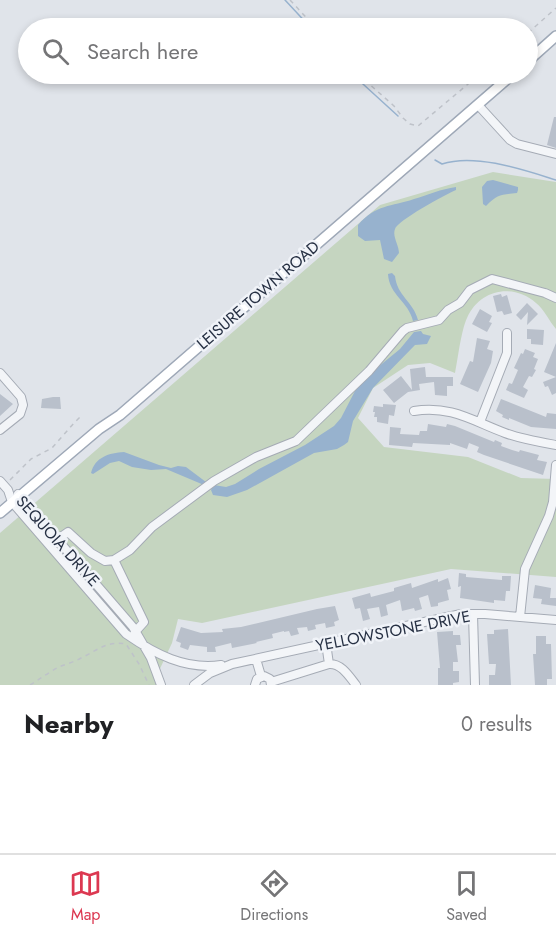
<!DOCTYPE html>
<html lang="en">
<head>
<meta charset="utf-8">
<style>
	:root { --surface:#fff; --page:#f6f6f6; --text:#202124; --muted:#757577; --line:#e0e0e0; --accent:#dc3851 }
	body { margin:0; font-family:Jost,sans-serif; background:var(--page); color:var(--text) }
	.list { margin:0; padding:0; list-style:none }
	h2 { display:flex; justify-content:space-between; align-items:center; height:78px; margin:0; padding:0 24px; font-size:26px }
	h2 small { font-size:20px; font-weight:400; color:var(--muted) }
	.icon { flex:none; width:33px; height:33px; fill:none; stroke:currentColor; stroke-width:2; stroke-linecap:round; stroke-linejoin:round }
	.map { position:relative; flex:none; width:556px; height:685px; overflow:hidden }
	.search { position:absolute; background:var(--surface); box-shadow:0 3px 9px #0003; left:18px; right:18px; top:18px; height:66px; display:flex; align-items:center; gap:15px; box-sizing:border-box; padding:0 21px; border-radius:33px; color:var(--muted); font-size:22px }
	.sheet { height:168px; background:var(--surface) }
	nav { display:flex; justify-content:space-around; align-items:center; box-sizing:border-box; height:84px; border-top:2px solid var(--line); background:var(--surface); font-size:16px; color:var(--muted) }
	nav a { display:grid; justify-items:center; gap:3px }
	nav .on { color:var(--accent) }
	.map>svg:first-child { display:block }
	.green { fill:#c5d5c0 }
	.water { fill:#97b2ce }
	.lines { fill:none; stroke-linecap:round; stroke-linejoin:round }
	.stream { stroke:#97b2ce; stroke-width:1.5 }
	.building { fill:#b9c0cb }
	.minor-casing { stroke:#a5abb5; stroke-width:10 }
	.major-casing { stroke:#9ea8b7; stroke-width:12 }
	.path { stroke:#bec2c9; stroke-width:1.5; stroke-dasharray:4.5 4.5; stroke-linecap:butt }
	.minor { stroke:#f3f5f8; stroke-width:8 }
	.major { stroke:#fff; stroke-width:9 }
	.labels { text-anchor:middle; dominant-baseline:central; stroke-width:5; stroke-linejoin:round; paint-order:stroke }
	.street-label { font-size:16px; fill:#273144; stroke:#f0f3f8 }
</style>
</head>
<body>
<div class="map">
<svg width="556" height="685" viewBox="0 0 556 685">
	<rect width="100%" height="100%" fill="#e0e4ea"/>
	<path class="green" d="M493 172 556 182V329C549 321 544 309 536 303 513 283 480 289 467 318 461 331 458 358 455 373L430 363 408 365 373 388 358 418 384 447 468 457 521 478 556 479V577L451 569 202 623 178 619 172 643 157 675 161 685H0V533L380 205Z"/>
	<path class="water" d="M493 180 518 187V190L517 193C500 195 498 194 486 206L483 204 482 187 487 181Z
		M456 187V190C446 194 397 221 395 229 392 236 399 245 399 253L392 262 384 259 380 240 365 241 358 236V225C376 204 391 207 414 199 428 195 441 189 456 187Z
		M392 273 395 276C397 296 413 301 418 320L413 321C409 302 389 295 388 274Z
		M421 331 423 334 431 336 427 344 415 345 373 388 353 421 348 442 344 445 337 449 314 453 247 490 227 497 213 495 211 490 214 485 226 487 235 484 259 469 305 445 334 426 341 418 355 391 372 372 400 349 414 332Z
		M124 452 159 465 171 468 178 466 186 467 206 482 204 485 166 469 151 470 132 467 119 461 110 463 93 474 91 473C95 457 109 453 124 452Z"/>
	<g class="lines">
		<path class="stream" d="M285 0 311 28
			M352 74 398 116
			M435 160 442 164C475 153 524 170 556 180"/>
	</g>
	<path class="building" d="M554 117H556V148L547 145Z
		M501 294 502 297 507 295 512 313 504 315 502 311 497 312 493 296Z
		M527 303 538 314 527 325 528 312 521 320 516 315Z
		M480 309 492 316 489 322 492 323 487 332 472 324Z
		M527 329 544 330 543 345 531 344V339H527Z
		M477 338 490 341 487 349 493 351 491 363 478 392 460 384 470 361 473 362Z
		M556 343V377L544 372Z
		M525 349 535 353 533 357 538 359 534 369 536 370 532 377 529 376 523 387 528 390 524 398 506 390 509 383 512 384 518 370 514 368 521 353 523 354Z
		M425 367 426 377H453V386H447V396L435 395 434 382 419 384 420 390 408 392 394 403 383 390 401 376 412 390 410 369Z
		M556 377V393L552 395 548 386 545 387 543 382Z
		M0 394 13 404 0 416Z
		M53 397H60L61 409 41 408 42 399Z
		M501 399 546 417 547 413 556 414V429L531 427 509 418V420L502 417 503 415 496 411Z
		M383 404 396 405 394 416 389 415 388 424 377 422V417H374L375 412H373L374 406 383 407Z
		M428 424 446 427 447 424 455 426 494 442 495 440 502 443 501 446 512 450 519 452 520 450 539 455 537 460 547 462 543 475 484 455 477 452 479 447 469 443 467 449 450 443V445L413 443 412 447 389 445 390 427 401 428 400 434 419 435 420 431H427Z
		M459 573 466 574V577L502 580V576H511L510 591H506L505 601 494 600V603L460 598 461 586 458 587Z
		M448 578 451 589 447 590 449 600 438 603V606L431 607 428 595 419 598 422 609 415 611 414 608 402 611 400 600 386 605 388 615 381 617 379 607 367 609 370 619 363 621 360 608 355 609 352 598 370 593 371 597 394 591V588L411 583 412 588 438 579V582Z
		M535 585 551 588 550 598H556V606L541 604 542 599 533 598Z
		M335 606 339 620 334 622 335 626 326 628 325 623 315 625 316 629 308 631 307 627 297 628 299 634 291 636 289 631 284 632V631L272 634 273 638 256 642 257 643 232 648 231 643 215 647 216 652H207V647L190 645 188 650 180 647 181 643 176 641 181 627 201 633 223 632 222 629 241 627 317 609Z
		M508 629 511 685H489V675H495L496 664H489L487 634H494V630Z
		M453 631V635H460L461 645H456L458 662H453V671H459V682L453 683V685H438V668H440L437 632Z
		M536 636H546V644H551L552 679H547V685H535L533 654H536Z"/>
	<g class="lines">
		<defs>
			<path id="minor" d="M478 105 510 140 517 144 556 154
				M0 373 21 397 23 405 20 414 0 430
				M414 411C450 405 473 421 505 433 521 439 539 442 556 445
				M480 422 507 353V333
				M0 481 8 490 12 502 126 634C155 654 185 670 221 665
				M18 494 133 627 151 658 161 685
				M58 539 68 532 91 553 105 561 114 560 130 550 152 527 214 481 256 457 296 441 369 371 403 331 407 328 439 320 448 310 460 303 470 290 492 279 545 293 556 298
				M114 560 144 622 135 632
				M473 614 475 685
				M520 617 525 569 549 516 553 502 556 465
				M256 659 261 676
				M329 664C341 663 349 676 356 685
				M271 682 329 664 326 643
				M194 685 210 673 232 664 461 614H485L556 620
				M255 685 257 679 264 676 270 679 271 685"/>
			<path id="major" d="M528 61 556 36
				M0 513 99 429 120 415 513 74"/>
		</defs>
		<use href="#minor" class="minor-casing"/>
		<use href="#major" class="major-casing"/>
		<path class="path" d="M290 0 316 28
			M528 33 556 8
			M358 74 394 106 403 118 410 124 418 126 480 74
			M10 480 31 459 52 448 74 423 79 418H84
			M30 685C40 679 49 672 59 667 66 664 74 662 81 658 96 651 108 640 126 644L139 664 149 685"/>
		<use href="#minor" class="minor"/>
		<use href="#major" class="major"/>
	</g>
	<g class="labels">
		<g class="street-label">
			<text transform="translate(258 295) rotate(-41)">LEISURE TOWN ROAD</text>
			<text transform="translate(58 541) rotate(48)">SEQUOIA DRIVE</text>
			<text transform="translate(393 631) rotate(-11)">YELLOWSTONE DRIVE</text>
		</g>
	</g>
</svg>
<div class="search"><svg class="icon" aria-label="search" viewBox="0 0 24 24"><circle cx="10" cy="10" r="6"/><path d="M15 15l6 6"/></svg>Search here</div>
</div>
<section class="sheet">
<h2>Nearby<small>0 results</small></h2>
<ul class="list">
</ul>
</section>
<nav>
<a class="on"><svg class="icon" aria-label="map" viewBox="0 0 24 24"><path d="M3 6l6-2 6 2 6-2v14l-6 2-6-2-6 2zM9 4v14M15 6v14"/></svg>Map</a>
<a><svg class="icon" aria-label="directions" viewBox="0 0 24 24"><path d="M12 3l9 9-9 9-9-9zM9 14v-3h6M13 9l2 2-2 2"/></svg>Directions</a>
<a><svg class="icon" aria-label="saved" viewBox="0 0 24 24"><path d="M7 4h10v16l-5-4-5 4z"/></svg>Saved</a>
</nav>
</body>
</html>
